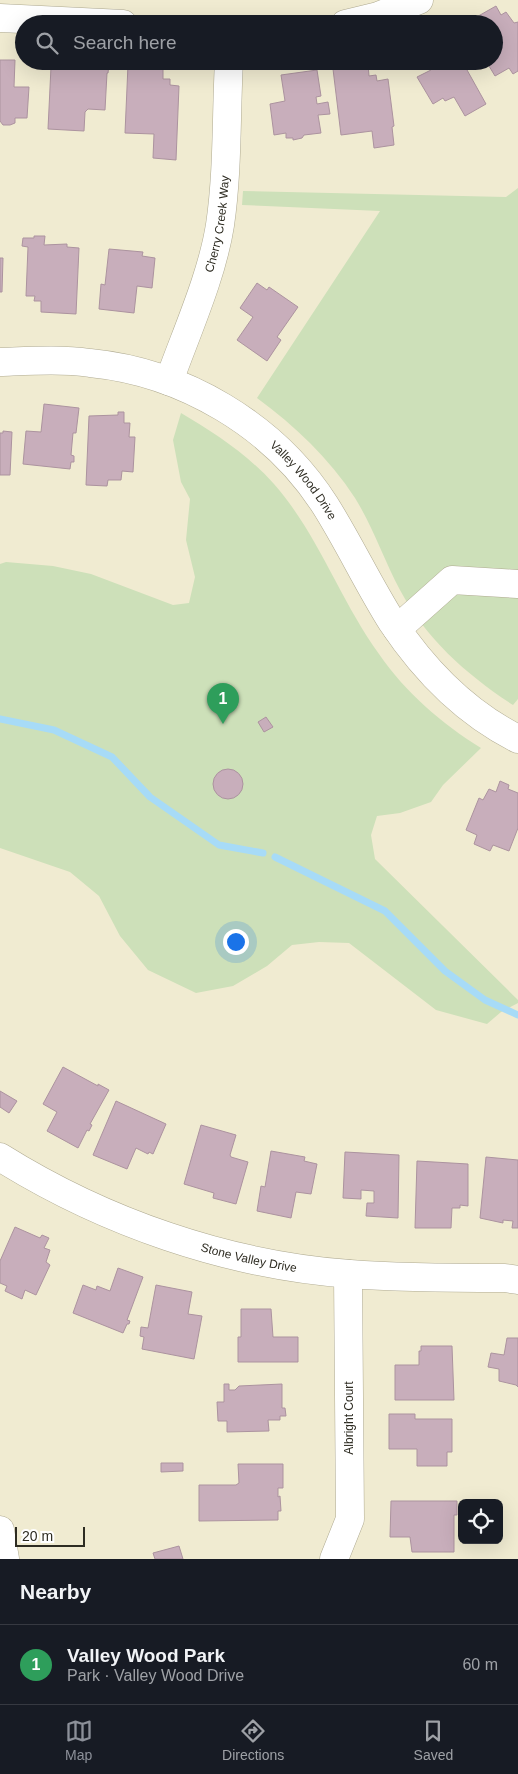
<!DOCTYPE html>
<html lang="en">
<head>
<meta charset="utf-8">
<style>
	:root { --surface:#171b24; --page:#242831; --text:#f1f3f6; --muted:#9ea1a6; --line:#363941; --accent:#8c9099 }
	body { margin:0; font-family:Helvetica,sans-serif; background:var(--page); color:var(--text) }
	.controls { position:absolute; right:15px; bottom:15px; display:grid; overflow:hidden; border-radius:8px; box-shadow:0 5px 20px #0002 }
	.controls button { width:45px; height:45px; display:grid; place-items:center; padding:0; border:0; border-bottom:1px solid var(--line); background:var(--surface); color:var(--text); font:25px sans-serif }
	.scale { position:absolute; left:15px; bottom:12px; width:70px; box-sizing:border-box; padding-left:5px; border:2px solid #2e2c22; border-top:0; font-size:14px; line-height:18px; white-space:nowrap; color:#2e2c22; -webkit-text-stroke:4px #fff; paint-order:stroke }
	.you { position:absolute; left:235px; top:941px; width:18px; height:18px; margin:-12px; border:4px solid #fff; border-radius:50%; background:#1a73e8; box-shadow:0 0 0 8px #1a73e833 }
	.badge { display:grid; place-items:center; width:32px; height:32px; border-radius:50%; background:var(--accent); color:#fff; font-size:16px; font-weight:700 }
	.pin { position:absolute; translate:-50% -41px; filter:drop-shadow(0 1px 2px #0008) }
	.pin::after { content:''; position:absolute; top:26px; width:18px; height:15px; background:inherit; clip-path:polygon(0 0,100% 0,50% 100%) }
	.list { margin:0; padding:0; list-style:none }
	h2 { display:flex; justify-content:space-between; align-items:center; height:65px; margin:0; padding:0 20px; font-size:21px }
	h2 small { font-size:16px; font-weight:400; color:var(--muted) }
	.list li { display:grid; grid-template-columns:32px 1fr auto; gap:15px; align-items:center; box-sizing:border-box; height:80px; padding:0 20px; border-top:1px solid var(--line) }
	.list b { display:block; font-size:19px; white-space:nowrap }
	.list p { margin:0; font-size:16px; white-space:nowrap; color:var(--muted) }
	.list em { font-size:16px; font-style:normal; color:var(--muted) }
	.icon { flex:none; width:28px; height:28px; fill:none; stroke:currentColor; stroke-width:2; stroke-linecap:round; stroke-linejoin:round }
	.map { position:relative; flex:none; width:518px; height:1559px; overflow:hidden }
	.search { position:absolute; background:var(--surface); box-shadow:0 5px 20px #0002; left:15px; right:15px; top:15px; height:55px; display:flex; align-items:center; gap:12px; box-sizing:border-box; padding:0 18px; border-radius:28px; color:var(--muted); font-size:19px }
	.sheet { height:145px; background:var(--surface) }
	nav { display:flex; justify-content:space-around; align-items:center; box-sizing:border-box; height:70px; border-top:1px solid var(--line); background:var(--surface); font-size:14px; color:var(--muted) }
	nav a { display:grid; justify-items:center; gap:2px }
	nav .on { color:var(--accent) }
	.map>svg:first-child { display:block }
	.green { fill:#cde0b9 }
	.lines { fill:none; stroke-linecap:round; stroke-linejoin:round }
	.stream { stroke:#a7dbf7; stroke-width:7 }
	.building { fill:#c8aebb; stroke:#ac939f }
	.minor-casing { stroke:#afaa91; stroke-width:29 }
	.minor { stroke:#fff; stroke-width:28 }
	.labels { text-anchor:middle; dominant-baseline:central; stroke-width:5; stroke-linejoin:round; paint-order:stroke }
	.street-label { font-size:12px; fill:#2e2c22; stroke:#fff }
</style>
</head>
<body>
<div class="map">
<svg width="518" height="1559" viewBox="0 0 518 1559">
	<rect width="100%" height="100%" fill="#f0ebd1"/>
	<path class="green" d="M518 188V699L513 705C467 675 426 639 400 590 384 560 373 527 355 498 329 458 295 426 257 398L380 211 242 205 243 191 506 197Z
		M181 413C215 433 247 454 274 484 318 534 340 600 379 654 406 693 441 723 481 748L443 785 431 802 400 813 377 816 371 835 375 859 518 1000V1003L501 1012 487 1024 436 1010 349 943 319 942 292 945 267 966 233 986 196 993 148 970 120 936 99 896 70 872 0 848V564L6 562 53 566 91 574 173 605 189 603 195 577 186 540 190 499 181 482 173 440Z"/>
	<g class="lines">
		<path class="stream" d="M0 719 54 730 112 757 150 797 219 845 263 853
			M275 857 385 911 445 971 485 1000 518 1015"/>
	</g>
	<path class="building" d="M496 6 501 15 506 12 514 23 518 22V71L513 74 509 68 495 76 486 61H494V24L466 23Z
		M0 60H15L14 87H29L27 118H15V123L10 125H3L0 121Z
		M426 61H462L486 104 465 116 454 97 445 101 443 98 433 104 417 77 431 70Z
		M83 63 109 64 108 73H107L105 110 88 109 85 112 84 131 48 129 51 67H61V64L83 67Z
		M368 64 369 76 376 75 377 81 388 79 394 126 392 127 394 145 374 148 372 131 341 135 333 69Z
		M128 65 163 67V79H170V85L179 86 176 160 153 158 154 134 125 133Z
		M317 70 321 96 316 97 317 104 328 102 330 114 318 115 321 133 304 135 302 138 293 140V138H286V133L274 135 270 104 285 101 281 75Z
		M34 236H45L44 245 67 244V247L79 248 76 314 41 312V301H34L35 296H26L28 247 22 246 23 238H34Z
		M109 249 143 252 142 256 155 258 152 288 137 286 134 313 99 309 101 284 105 285Z
		M0 258H3L2 292H0Z
		M257 283 267 290 269 287 298 307 277 337 281 340 267 361 237 340 253 317 240 308Z
		M44 404 79 408 76 433H73L71 455 74 456V462H71L70 469 23 464 26 431 41 432Z
		M118 412H124V423H130L129 437H135L133 472 122 471 121 480H108L107 486 86 485 89 416 118 415Z
		M3 431 12 432 10 475H0V433H3Z
		M266 717 273 727 264 732 258 722Z
		M213 784a15 15 0 1 1 30 0a15 15 0 1 1-30 0Z
		M500 781 509 785 508 789 518 793V828L509 851 493 845 490 851 474 844 477 835 466 830 479 798 483 800 489 789 496 792Z
		M63 1067 98 1086V1084L109 1090 90 1124 92 1125 89 1131 87 1130 78 1148 47 1131 57 1112 43 1104Z
		M0 1091 17 1101 9 1113 0 1107Z
		M116 1101 166 1124 153 1154 149 1152 148 1154 136 1148 127 1169 93 1155Z
		M201 1125 236 1135 230 1155 231 1157 248 1162 236 1204 213 1198 214 1193 184 1184Z
		M271 1151 305 1157 304 1161 317 1164 311 1194 296 1192 291 1218 257 1211 261 1186 265 1187Z
		M345 1152 399 1155 398 1218 366 1216 367 1203H374V1191L361 1190V1199L343 1198Z
		M486 1157 518 1160V1228H512L513 1221 503 1220V1223L480 1218Z
		M417 1161 468 1164V1206L460 1205V1208H452L451 1228H415Z
		M15 1227 40 1238 42 1235 49 1238 44 1248 50 1250 46 1262 50 1265 36 1295 25 1290 22 1299 5 1291 7 1286 0 1283V1261Z
		M118 1268 143 1277 127 1320 130 1321 129 1324H127L123 1333 73 1313 83 1285 96 1290 97 1286 110 1291Z
		M156 1285 192 1292 188 1314 202 1316 194 1359 142 1349 144 1337 140 1336 141 1327 148 1328Z
		M241 1309H271L273 1337H298V1362H238V1337H241Z
		M507 1338H518V1387L516 1385 499 1381V1369L488 1367 491 1353 504 1355Z
		M421 1346H452L454 1400H395V1365H419V1351H421Z
		M224 1384H229V1390H235L239 1386 282 1384V1408H285L286 1416H280V1420H268L269 1431 227 1432V1421H218L217 1402H224Z
		M389 1414H415V1419H452V1452H447V1466H417V1449H389Z
		M161 1463H183V1471L161 1472Z
		M238 1464H283V1488H278V1497L280 1496 281 1511H278V1520L199 1521V1485H236L239 1483Z
		M391 1501H457V1515H454V1552H412L410 1537H390Z
		M179 1546 183 1559H155L153 1553Z"/>
	<g class="lines">
		<defs>
			<g id="minor">
				<path d="M0 18 123 24"/>
				<path d="M345 24 378 16 419 0"/>
				<path id="s1" d="M0 362C30 361 61 359 90 363 183 372 274 425 325 505 349 543 368 584 392 622 424 670 466 713 518 739"/>
				<path id="s2" d="M169 381C187 331 212 276 220 225 228 171 226 115 229 61"/>
				<path d="M397 629 452 580 518 584"/>
				<path id="s3" d="M0 1157C104 1222 227 1265 350 1274 401 1278 453 1278 505 1278L518 1280"/>
				<path d="M0 1530 5 1559"/>
				<path d="M334 1559 350 1519 348 1274"/>
			</g>
		</defs>
		<use href="#minor" class="minor-casing"/>
		<use href="#minor" class="minor"/>
	</g>
	<g class="labels">
		<g class="street-label">
			<text stroke="none"><textPath href="#s2" startOffset="165">Cherry Creek Way</textPath></text>
			<text stroke="none"><textPath href="#s1" startOffset="341">Valley Wood Drive</textPath></text>
			<text stroke="none"><textPath href="#s3" startOffset="270">Stone Valley Drive</textPath></text>
			<text transform="translate(349 1418) rotate(-90)">Albright Court</text>
		</g>
	</g>
</svg>
<div class="controls">
<button><svg class="icon" aria-label="locate" viewBox="0 0 24 24"><circle cx="12" cy="12" r="6"/><path d="M12 2v4M12 18v4M2 12h4M18 12h4"/></svg></button>
</div>
<div class="scale">20 m</div>
<div class="you"></div>
<div class="pin badge" style="left:223px;top:724px;background:#2e9e5b">1</div>
<div class="search"><svg class="icon" aria-label="search" viewBox="0 0 24 24"><circle cx="10" cy="10" r="6"/><path d="M15 15l6 6"/></svg>Search here</div>
</div>
<section class="sheet">
<h2>Nearby<small></small></h2>
<ul class="list">
<li><span class="badge" style="background:#2e9e5b">1</span><div><b>Valley Wood Park</b><p>Park · Valley Wood Drive</p></div><em>60 m</em></li>
</ul>
</section>
<nav>
<a class="on"><svg class="icon" aria-label="map" viewBox="0 0 24 24"><path d="M3 6l6-2 6 2 6-2v14l-6 2-6-2-6 2zM9 4v14M15 6v14"/></svg>Map</a>
<a><svg class="icon" aria-label="directions" viewBox="0 0 24 24"><path d="M12 3l9 9-9 9-9-9zM9 14v-3h6M13 9l2 2-2 2"/></svg>Directions</a>
<a><svg class="icon" aria-label="saved" viewBox="0 0 24 24"><path d="M7 4h10v16l-5-4-5 4z"/></svg>Saved</a>
</nav>
</body>
</html>
